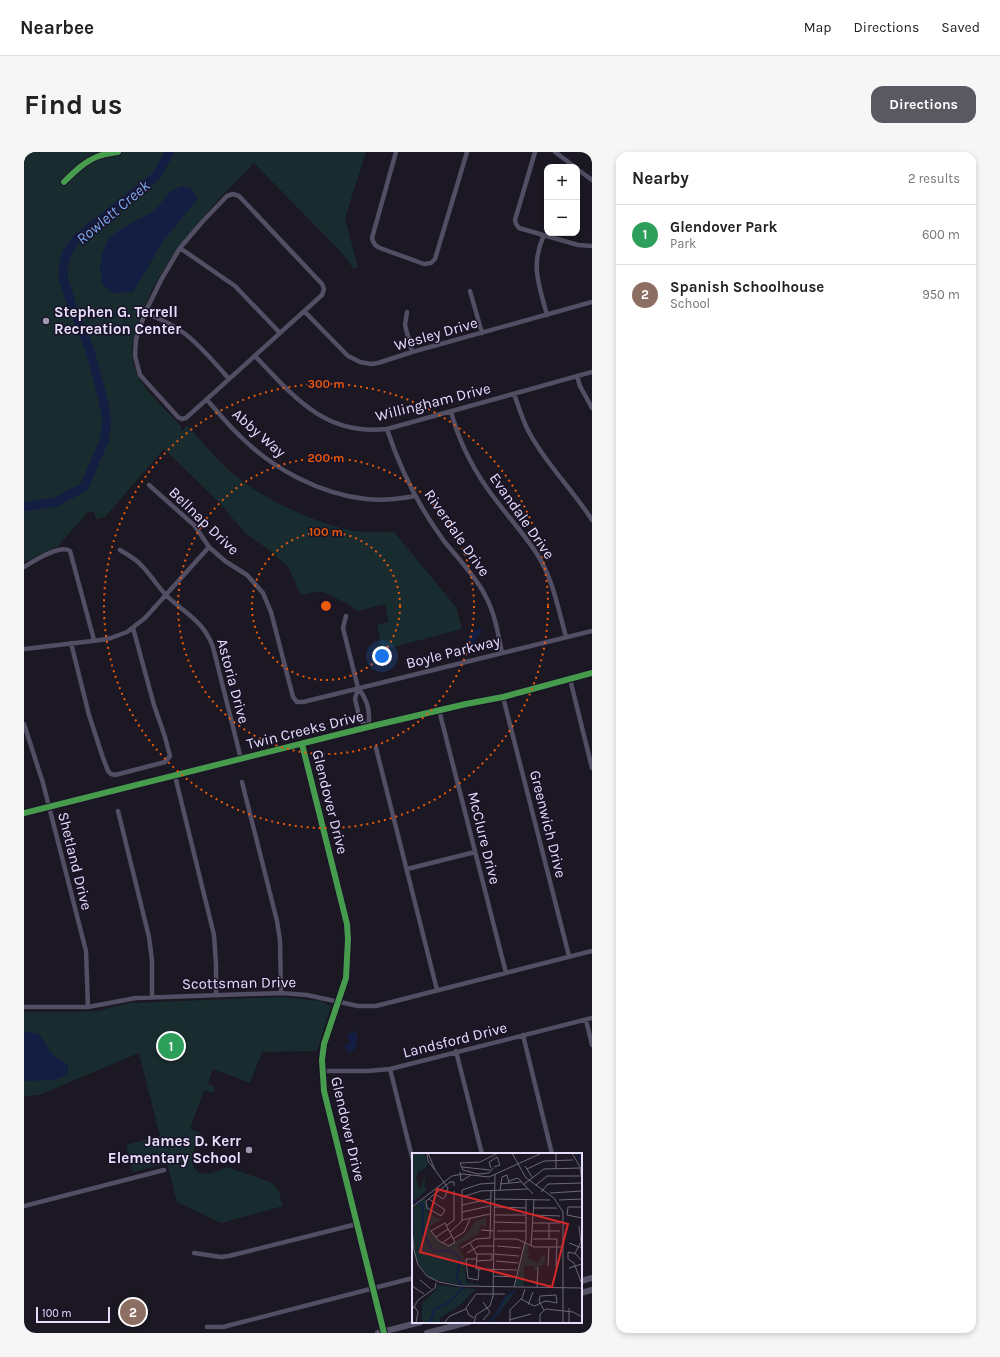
<!DOCTYPE html>
<html lang="en">
<head>
<meta charset="utf-8">
<style>
	:root { --surface:#fff; --page:#f6f6f6; --text:#222; --muted:#767676; --line:#e0e0e0; --accent:#5a5861 }
	body { margin:0; font-family:Karla,sans-serif; background:var(--page); color:var(--text) }
	.controls { position:absolute; right:12px; top:12px; display:grid; overflow:hidden; border-radius:8px; box-shadow:0 2px 6px #0003 }
	.controls button { width:36px; height:36px; display:grid; place-items:center; padding:0; border:0; border-bottom:1px solid var(--line); background:var(--surface); color:var(--text); font:20px sans-serif }
	.scale { position:absolute; left:12px; bottom:10px; width:74px; box-sizing:border-box; padding-left:4px; border:2px solid #e6defb; border-top:0; font-size:11px; line-height:14px; white-space:nowrap; color:#e6defb; -webkit-text-stroke:3px #1a1328; paint-order:stroke }
	.you { position:absolute; left:358px; top:504px; width:14px; height:14px; margin:-10px; border:3px solid #fff; border-radius:50%; background:#1a73e8; box-shadow:0 0 0 6px #1a73e833 }
	.badge { display:grid; place-items:center; width:26px; height:26px; border-radius:50%; background:var(--accent); color:#fff; font-size:13px; font-weight:700 }
	.pin { position:absolute; translate:-50% -50%; border:2px solid #fff; box-shadow:0 1px 4px #0006 }
	.list { margin:0; padding:0; list-style:none }
	h2 { display:flex; justify-content:space-between; align-items:center; height:52px; margin:0; padding:0 16px; font-size:17px }
	h2 small { font-size:13px; font-weight:400; color:var(--muted) }
	.list li { display:grid; grid-template-columns:26px 1fr auto; gap:12px; align-items:center; box-sizing:border-box; height:60px; padding:0 16px; border-top:1px solid var(--line) }
	.list b { display:block; font-size:15px; white-space:nowrap }
	.list p { margin:0; font-size:13px; white-space:nowrap; color:var(--muted) }
	.list em { font-size:13px; font-style:normal; color:var(--muted) }
	.map { position:relative; flex:none; width:568px; height:1181px; overflow:hidden; border-radius:12px }
	header { display:flex; align-items:center; gap:24px; box-sizing:border-box; height:56px; padding:0 20px; background:var(--surface); border-bottom:1px solid var(--line) }
	header strong { font-size:19px }
	nav { display:flex; gap:22px; margin-inline-start:auto; font-size:14px }
	.intro { display:flex; align-items:center; justify-content:space-between; box-sizing:border-box; height:96px; padding:0 24px }
	h1 { margin:0; font-size:28px }
	.button { padding:10px 18px; border-radius:12px; background:var(--accent); color:#fff; font-size:14px; font-weight:700 }
	main { display:flex; gap:24px; padding:0 24px }
	aside { flex:1; background:var(--surface); border-radius:12px; box-shadow:0 2px 6px #0003 }
	.map>svg:first-child { display:block }
	.green { fill:#182c2f }
	.water { fill:#141e43 }
	.lines { fill:none; stroke-linecap:round; stroke-linejoin:round }
	.river { stroke:#141e43; stroke-width:9 }
	.street { stroke:#524e63; stroke-width:4.5 }
	.secondary { stroke:#565368; stroke-width:6 }
	.cycleway-casing { stroke:#1a1328; stroke-width:8 }
	.cycleway { stroke:#469c4c; stroke-width:6 }
	.ring { fill:none; stroke:#e8590c; stroke-width:2; stroke-dasharray:2 4 }
	.poi-dot { fill:#9f99af; stroke:#1a1328; stroke-width:1.5 }
	.labels { text-anchor:middle; dominant-baseline:central; stroke-width:3; stroke-linejoin:round; paint-order:stroke }
	.poi-label { font-size:15px; font-weight:bold; fill:#e6defb; stroke:#1a1328; text-anchor:start }
	.street-label { font-size:15px; fill:#e6defb; stroke:#1a1328 }
	.water-label { font-size:16px; font-style:italic; fill:#78a8f0; stroke:#1a1328 }
	.inset-river { fill:none; stroke:#141e43; stroke-width:2 }
	.inset-road { fill:none; stroke:#6c6779; stroke-width:1 }
	.view { fill:#d62828; fill-opacity:0.15; stroke:#d62828; stroke-width:2 }
	.inset-edge { fill:none; stroke:#e6defb; stroke-width:2 }
	.centre { fill:#e8590c; stroke:#1a1328; stroke-width:2 }
	.ring-label { font-size:12px; text-anchor:middle; font-weight:bold; fill:#e8590c; stroke:#1a1328; stroke-width:3; stroke-linejoin:round; paint-order:stroke }
</style>
</head>
<body>
<header>
<strong>Nearbee</strong>
<nav><a>Map</a><a>Directions</a><a>Saved</a></nav>
</header>
<div class="intro"><h1>Find us</h1><a class="button">Directions</a></div>
<main>
<div class="map">
<svg width="568" height="1181" viewBox="0 0 568 1181">
	<rect width="100%" height="100%" fill="#1b1823"/>
	<path class="green" d="M0 0H342L321 66 334 116H329L318 101 230 11C192 49 155 88 129 136 125 144 122 153 118 161 111 180 104 197 111 217 117 237 144 259 158 275L156 278 158 279 163 273C181 293 199 316 221 331 250 352 295 372 330 379 343 381 357 380 370 380L432 455 438 477 358 498 353 473 365 470 361 452 333 459 324 452 297 439 277 443 264 415 248 400 221 381 196 351 140 297 81 365 72 367 70 360H64L34 394 0 410Z
		M256 845 297 849 307 854 293 899 238 900 226 931 189 917 184 932 191 935 189 941 180 938 166 977 176 981C173 989 169 997 168 1005 167 1009 169 1014 171 1017 180 1027 193 1019 203 1015L246 1030 254 1037 259 1054 197 1071 153 1050 143 1011 109 1020 102 993 136 984 115 901 15 943 0 944V860H55L73 859 106 851Z"/>
	<path class="water" d="M158 34 167 36 174 46 172 49 140 88 109 140 89 141 78 132 76 116 78 102 85 86 98 76 129 60 147 39Z
		M454 476 458 478 457 482 454 483 450 493 447 494 446 493H444L443 491 445 483Z
		M0 879 15 882 28 902 44 913V919L43 922 31 928 0 929Z
		M331 879 334 885 331 898 324 901 320 894 326 890 323 883Z"/>
	<g class="lines">
		<path class="river" d="M0 355 32 350 60 335 80 289 83 269 79 247 66 199 48 153 39 126 40 112 43 100 54 85 132 24 146 0"/>
		<path class="street" d="M372 0 348 86C349 91 351 94 356 96L400 112 407 111 411 107 443 0
			M511 0 491 68 492 72 495 76 554 93 568 94
			M531 0 551 15
			M553 17 568 28
			M209 42 215 44 298 132 300 137 298 143 162 266 158 267 154 265 116 223 111 204 112 187 121 161 137 128 156 96 179 69 203 44Z
			M520 83C506 113 515 133 523 163
			M156 96 211 134 256 181
			M446 139 458 181
			M280 159 324 204 336 210 347 212 354 211 388 200 568 150
			M383 160 381 173 388 200
			M121 161C134 166 148 172 160 181 177 194 191 211 205 227
			M231 204C270 245 301 284 363 277L568 220
			M553 224 556 234 568 256
			M490 242C495 255 499 270 506 282 523 313 549 338 568 368
			M183 248C194 260 204 273 216 284 249 317 296 342 342 347 359 349 375 347 391 344
			M427 259C434 287 447 313 463 336 479 359 498 379 513 402 529 427 534 456 542 485
			M363 277C376 317 395 355 420 389 433 405 454 427 462 445 471 462 474 482 478 501
			M125 333 171 374 185 395 201 409 223 423 239 441 247 460 269 545 273 550H279L568 479
			M96 398C104 403 112 407 118 414 127 423 133 434 142 443 161 462 179 468 189 495L217 607
			M0 415C10 409 36 392 46 399L70 488
			M322 464 319 476 334 536C343 547 347 561 344 575
			M47 491 65 563 78 603 84 619 87 622 91 623 141 610 146 604 141 585 130 553 109 476
			M0 497 77 488 87 486 103 480 121 466 185 395
			M546 527 568 616
			M334 536 331 547 336 568 344 575
			M479 545 545 804
			M415 558 482 821
			M0 572 19 631 62 799 64 855
			M278 592 323 772 324 787 322 826 300 892 298 908 300 939 360 1181
			M352 596 413 838
			M151 624 190 783 192 813V843
			M218 630 253 769 256 788 257 841
			M94 659 125 785 128 808V845
			M383 717 451 700
			M0 855H64L112 846 257 841 283 843 334 854H352L568 799
			M562 868 568 893
			M499 883 528 1002
			M432 899 458 1002
			M366 917 389 1009
			M298 919H343L366 917 568 866
			M0 1054 140 1018
			M170 1101 197 1105 205 1104 333 1072
			M183 1175H199L389 1126"/>
		<path class="secondary" d="M0 661 344 575 442 552 479 545 568 521
			M557 1129 568 1126
			M557 1141 568 1138
			M354 1181 397 1170
			M403 1181 445 1170"/>
		<defs>
			<path id="cycleway" d="M40 30C50 20 61 9 75 4 81 2 88 1 94 0
				M278 592 323 772 324 787 322 826 300 892 298 908 300 939 360 1181
				M0 661 344 575 442 552 479 545 568 521"/>
		</defs>
		<use href="#cycleway" class="cycleway-casing"/>
		<use href="#cycleway" class="cycleway"/>
	</g>
	<g class="ring">
		<circle cx="302" cy="454" r="74"/>
		<circle cx="302" cy="454" r="148"/>
		<circle cx="302" cy="454" r="222"/>
	</g>
	<g class="poi-dot">
		<circle cx="22" cy="169" r="4"/>
		<circle cx="225" cy="998" r="4"/>
	</g>
	<g class="labels">
		<g class="poi-label">
			<text x="30" y="160">Stephen G. Terrell<tspan x="30" dy="17">Recreation Center</tspan></text>
			<text x="217" y="989" text-anchor="end">James D. Kerr<tspan x="217" dy="17">Elementary School</tspan></text>
		</g>
		<g class="street-label">
			<text transform="translate(412 182) rotate(-16)">Wesley Drive</text>
			<text transform="translate(409 250) rotate(-14)">Willingham Drive</text>
			<text transform="translate(235 281) rotate(41)">Abby Way</text>
			<text transform="translate(498 364) rotate(55)">Evandale Drive</text>
			<text transform="translate(180 369) rotate(44)">Bellnap Drive</text>
			<text transform="translate(433 381) rotate(55)">Riverdale Drive</text>
			<text transform="translate(429 500) rotate(-14)">Boyle Parkway</text>
			<text transform="translate(209 529) rotate(75)">Astoria Drive</text>
			<text transform="translate(281 578) rotate(-14)">Twin Creeks Drive</text>
			<text transform="translate(306 650) rotate(76)">Glendover Drive</text>
			<text transform="translate(524 672) rotate(76)">Greenwich Drive</text>
			<text transform="translate(460 686) rotate(76)">McClure Drive</text>
			<text transform="translate(51 709) rotate(76)">Shetland Drive</text>
			<text transform="translate(215 831) rotate(-1)">Scottsman Drive</text>
			<text transform="translate(431 888) rotate(-14)">Landsford Drive</text>
			<text transform="translate(324 977) rotate(77)">Glendover Drive</text>
		</g>
		<g class="water-label">
			<text transform="translate(89 60) rotate(-40)">Rowlett Creek</text>
		</g>
	</g>
	<g transform="translate(388 1001)">
		<rect width="170" height="170" fill="#1b1823"/>
		<path d="M0 0H12L16 11 13 16 6 18 4 25 7 35H9L14 20 12 33 15 37 3 47 0 45ZM12 45 17 56 15 59 25 65H31L17 74 27 89 34 93 52 84 62 69 74 65V74L69 72 66 81 46 92 53 107 54 129 71 133 49 132 20 126 9 115 3 102 0 56ZM112 90 117 93 115 99 118 102 116 105 126 110 130 102H133V109L130 113H125V117H122V113H112V133H103ZM25 132 64 136 47 153 28 165V170H10V150L23 138ZM104 137 82 167 74 170 81 164 94 142Z" fill="#182c2f"/>
		<path class="inset-river" d="M165 0 170 11M0 46 11 52V80L19 95 24 98H41L48 106 45 125 51 135 36 150 23 156 18 170M77 170 87 158 92 146 103 137"/>
		<path class="inset-road" d="M15 0 16 8 23 17 16 0M100 0 114 25 142 45 151 59V170M144 0V16M160 0 168 14 170 29M113 13 120 24M50 14 78 17M79 15 77 9 85 4 88 12 82 14M81 15 77 20 66 21 51 17 48 10 68 9 86 0M115 16 132 8 161 7M23 17 36 35 33 44M48 19 49 28 59 22M97 28 106 25 121 41M88 31 109 29M111 32 132 16 168 15M124 32 135 23H168M88 38 90 24 95 22 97 30M129 39 136 31 170 30M138 40 170 38M23 41 31 46 33 44M50 44 69 38 116 36M17 46 33 57 29 63 15 55 14 49V48L19 44 38 29H42V33M83 46 138 47M147 47 170 46M50 52 78 46M0 54 40 23 51 21 77 24 130 0M83 54 114 55M122 55H145M50 59 78 53M83 62H114M121 62 148 63M155 62 156 54H170M155 62 170 65M50 67 78 61M83 69 114 70M33 70 43 89 37 93 27 88 19 78ZM121 70H148M34 73 42 67V38M0 75 2 97 6 112 15 123 27 129 48 133 170 135M69 77 82 78M85 78H114M121 78H148M38 79 50 68V37L68 31 83 30M24 84 36 76M41 86 52 79 58 66M82 86H105L122 94H151M121 86H145L144 114M137 86V70M30 90 40 83M58 90 65 102 64 116 105 117M157 90 170 95M85 93 109 95M119 93 122 47M49 95 64 86 78 85 79 38M55 100 67 93H82M163 100 169 89 167 73M82 101 107 103M65 106H54L56 125 66 127 67 116M64 108 80 107V101H64M84 108 106 110M136 113 137 94M157 115 170 111M82 123 103 124M8 127 19 136M169 129 162 110 156 106V99L164 101 170 108M0 133 12 141M102 134 114 85V47M125 134 126 114M81 144 83 21M109 146 122 153 125 152 127 151 128 150H129L131 149 134 148 145 150 144 142 128 143 127 148 128 150 132 157M71 149 78 159 71 167M116 152 121 139M2 153 6 159 4 170M157 155V169M0 157 6 147 23 135 24 130M62 165 57 162 54 155 64 141H93M97 167 119 161M32 170 38 163 54 156M62 170 64 162 78 153 81 143M98 170V157L110 145 113 136M128 170V161L134 156 161 159 170 164"/>
		<path class="view" d="M25 36 156 71 140 134 8 99Z"/>
		<rect width="170" height="170" class="inset-edge"/>
	</g>
	<circle cx="302" cy="454" r="6" class="centre"/>
	<g class="ring-label">
		<text x="302" y="236">300 m</text>
		<text x="302" y="310">200 m</text>
		<text x="302" y="384">100 m</text>
	</g>
</svg>
<div class="controls">
<button>+</button>
<button>−</button>
</div>
<div class="scale">100 m</div>
<div class="you"></div>
<div class="pin badge" style="left:147px;top:894px;background:#2e9e5b">1</div>
<div class="pin badge" style="left:109px;top:1160px;background:#8d6e63">2</div>
</div>
<aside>
<h2>Nearby<small>2 results</small></h2>
<ul class="list">
<li><span class="badge" style="background:#2e9e5b">1</span><div><b>Glendover Park</b><p>Park</p></div><em>600 m</em></li>
<li><span class="badge" style="background:#8d6e63">2</span><div><b>Spanish Schoolhouse</b><p>School</p></div><em>950 m</em></li>
</ul>
</aside>
</main>
</body>
</html>
